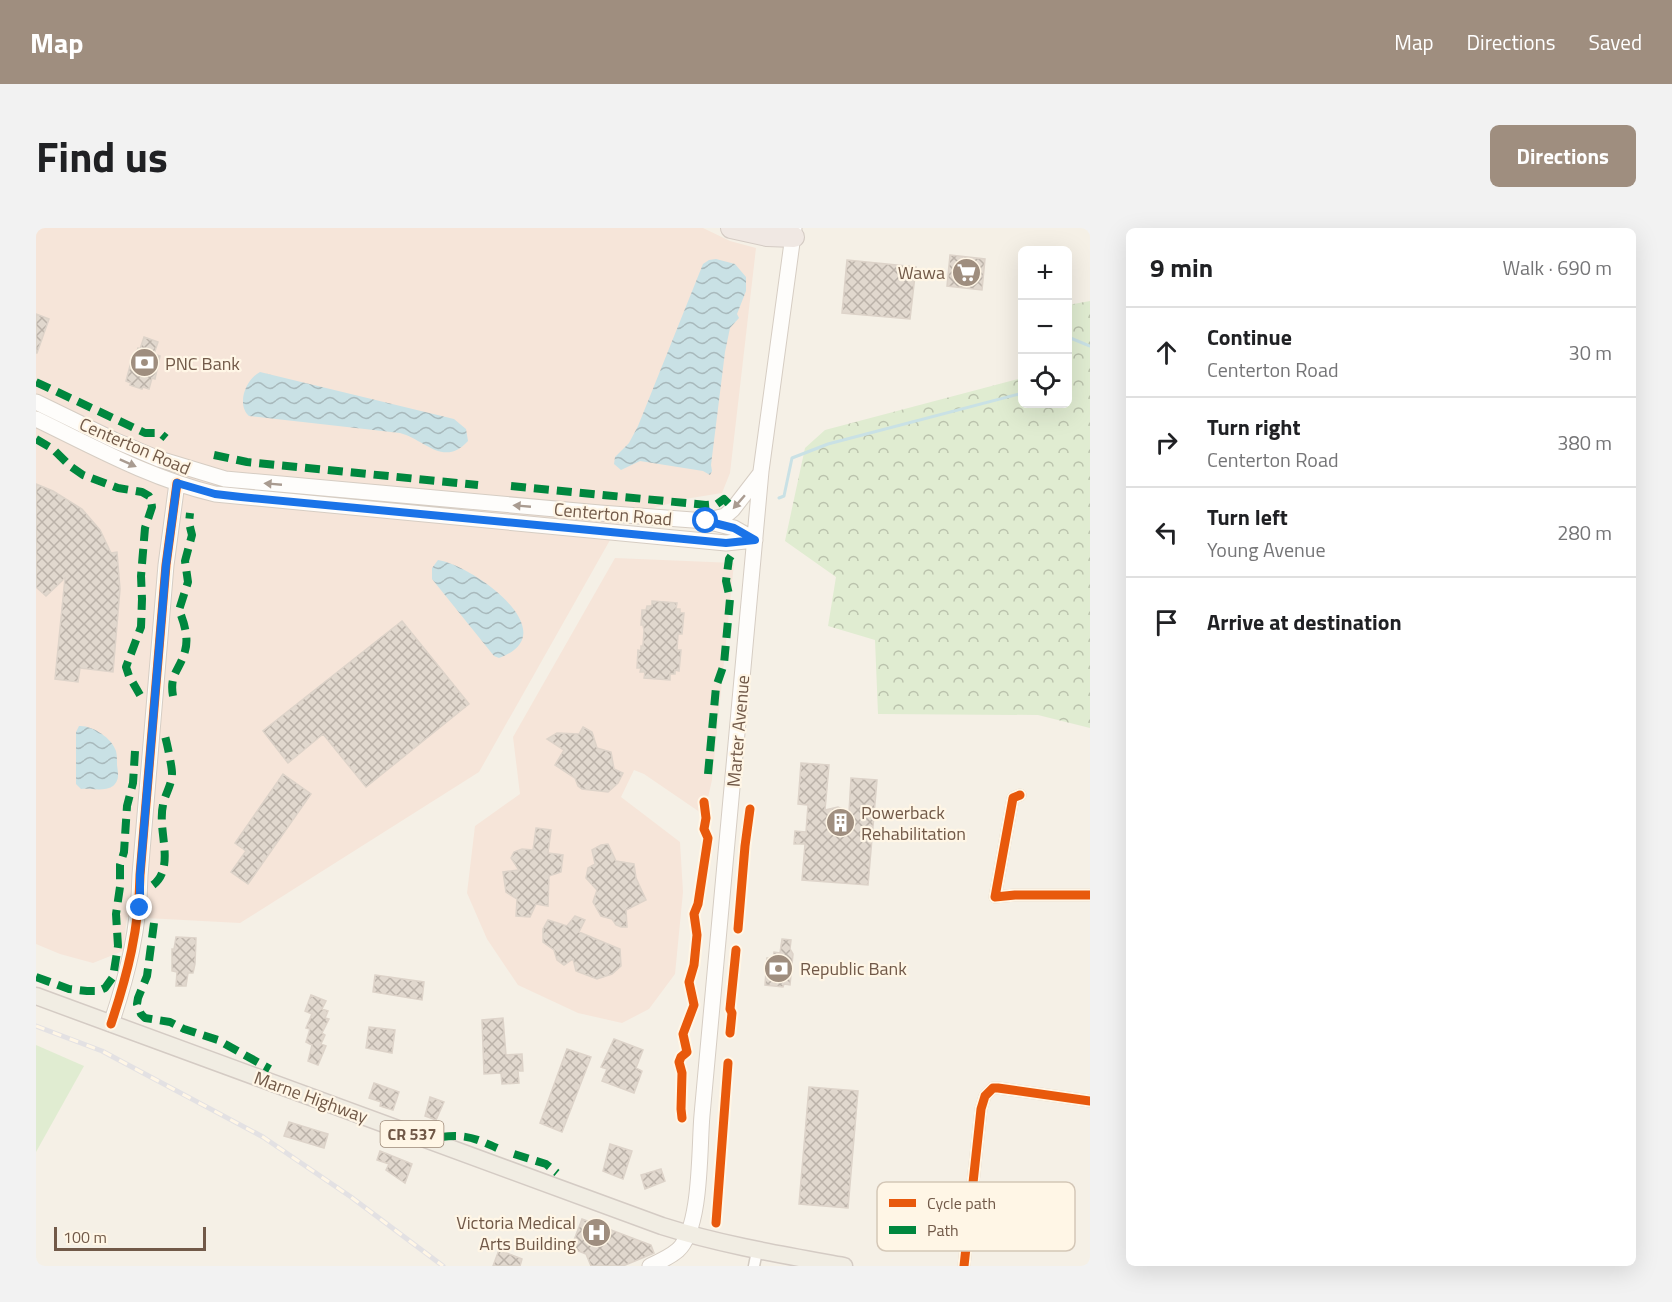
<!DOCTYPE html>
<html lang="en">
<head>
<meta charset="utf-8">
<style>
	:root { --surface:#fff; --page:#f2f2f2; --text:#202124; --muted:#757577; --line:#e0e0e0; --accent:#9f8e7f }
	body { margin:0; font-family:"Titillium Web",sans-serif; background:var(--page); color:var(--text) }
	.controls { position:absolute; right:18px; top:18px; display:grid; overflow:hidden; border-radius:9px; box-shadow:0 6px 24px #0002 }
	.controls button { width:54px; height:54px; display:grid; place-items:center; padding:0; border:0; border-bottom:2px solid var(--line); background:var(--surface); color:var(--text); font:30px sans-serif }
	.scale { position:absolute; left:18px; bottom:15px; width:152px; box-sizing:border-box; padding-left:6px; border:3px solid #715948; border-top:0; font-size:16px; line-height:21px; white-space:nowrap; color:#715948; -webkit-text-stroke:4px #fff6e6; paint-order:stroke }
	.stop { position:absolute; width:18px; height:18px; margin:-14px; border:4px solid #1a73e8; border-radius:50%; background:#fff }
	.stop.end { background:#1a73e8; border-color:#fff; box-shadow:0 2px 6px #0008 }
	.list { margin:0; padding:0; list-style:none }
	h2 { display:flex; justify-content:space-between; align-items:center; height:78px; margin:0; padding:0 24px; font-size:26px }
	h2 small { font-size:20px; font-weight:400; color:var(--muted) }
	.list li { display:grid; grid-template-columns:39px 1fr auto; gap:18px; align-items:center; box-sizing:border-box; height:90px; padding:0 24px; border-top:2px solid var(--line) }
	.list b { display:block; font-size:22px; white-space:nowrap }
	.list p { margin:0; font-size:20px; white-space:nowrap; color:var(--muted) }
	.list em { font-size:20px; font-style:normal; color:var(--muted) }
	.icon { flex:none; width:33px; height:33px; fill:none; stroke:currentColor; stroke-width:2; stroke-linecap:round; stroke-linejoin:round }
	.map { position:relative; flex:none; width:1054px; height:1038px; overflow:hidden; border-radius:9px }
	header { display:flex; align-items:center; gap:36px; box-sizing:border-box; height:84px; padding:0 30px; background:var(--accent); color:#fff }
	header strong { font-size:28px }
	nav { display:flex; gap:33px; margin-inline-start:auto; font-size:21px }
	.intro { display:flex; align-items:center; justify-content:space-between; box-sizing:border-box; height:144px; padding:0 36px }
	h1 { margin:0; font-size:42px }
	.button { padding:15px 27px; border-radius:9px; background:var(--accent); color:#fff; font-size:21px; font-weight:700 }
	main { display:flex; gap:36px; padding:0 36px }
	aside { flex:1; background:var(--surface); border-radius:9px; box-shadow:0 6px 24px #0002 }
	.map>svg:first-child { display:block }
	.commercial { fill:#f6e5d9 }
	.green { fill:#e0ecd1 }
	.forest { fill:url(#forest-crowns) }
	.water { fill:url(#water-waves) }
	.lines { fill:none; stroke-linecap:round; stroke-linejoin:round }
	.stream { stroke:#c9e1e5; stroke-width:3 }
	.building { fill:url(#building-cross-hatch); stroke:#ddd3c9; stroke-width:1.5 }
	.street-casing { stroke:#d3cbc2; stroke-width:13 }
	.secondary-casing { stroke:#d6cdc3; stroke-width:17 }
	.primary-casing { stroke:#d4cbc4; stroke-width:19 }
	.highway-casing { stroke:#d4cbc4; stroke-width:22 }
	.street { stroke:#fefdfb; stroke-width:10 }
	.secondary { stroke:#fefdfb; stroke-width:15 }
	.primary { stroke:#f1ede3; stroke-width:16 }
	.highway { stroke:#f0e8e3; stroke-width:20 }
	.rail-casing { stroke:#e3e1e3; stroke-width:5 }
	.rail { stroke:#fff6e6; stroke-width:3; stroke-dasharray:9; stroke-linecap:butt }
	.quiet { stroke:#00873e; stroke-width:8; stroke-dasharray:15 8; stroke-linecap:butt }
	.cycleway-casing { stroke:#fff6e6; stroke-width:13 }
	.cycleway { stroke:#e8590c; stroke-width:9 }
	.oneway { fill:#a99b90 }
	.route { stroke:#1a73e8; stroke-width:8 }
	.labels { text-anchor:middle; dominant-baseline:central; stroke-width:4.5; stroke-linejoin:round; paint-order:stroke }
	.shield { fill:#fff6e6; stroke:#9c8877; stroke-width:1.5 }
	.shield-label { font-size:16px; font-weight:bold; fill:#715948 }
	.poi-label { font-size:18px; fill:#715948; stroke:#fff6e6; text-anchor:start }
	.street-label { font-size:18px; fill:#715948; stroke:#fff6e6 }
	.key { fill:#fff6e6; stroke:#d4c7b7; stroke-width:1.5 }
	.key-label { font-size:16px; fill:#715948 }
</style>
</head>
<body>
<header>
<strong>Map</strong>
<nav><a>Map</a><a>Directions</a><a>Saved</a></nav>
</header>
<div class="intro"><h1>Find us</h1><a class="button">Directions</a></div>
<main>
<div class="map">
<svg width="1054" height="1038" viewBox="0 0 1054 1038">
	<defs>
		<pattern id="forest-crowns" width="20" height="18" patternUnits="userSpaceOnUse" patternTransform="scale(1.5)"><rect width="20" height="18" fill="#e0ecd1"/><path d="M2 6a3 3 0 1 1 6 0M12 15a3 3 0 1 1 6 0" fill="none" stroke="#bac2ac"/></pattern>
		<pattern id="water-waves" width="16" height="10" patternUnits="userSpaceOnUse" patternTransform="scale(1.5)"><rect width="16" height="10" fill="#c9e1e5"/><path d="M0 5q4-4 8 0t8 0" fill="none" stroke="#a8b9bc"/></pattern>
		<pattern id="building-cross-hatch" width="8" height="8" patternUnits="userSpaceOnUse" patternTransform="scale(1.5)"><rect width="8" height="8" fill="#e1d8ce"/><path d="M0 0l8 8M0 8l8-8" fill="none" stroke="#bbb2a9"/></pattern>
	</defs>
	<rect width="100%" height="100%" fill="#f5f0e6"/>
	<path class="commercial" d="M0 0H667L694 13 720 20 694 245 686 265 649 271 587 289 443 544 204 695 91 689 87 723 57 735 24 726 0 716Z
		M579 330 698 335 676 552 668 587 608 546 598 542 585 569 644 614 647 664 639 746 613 781 586 795 542 785 482 757 451 711 431 665 439 598 484 566 477 509Z"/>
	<path class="green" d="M0 817 48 838 0 924Z"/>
	<path class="forest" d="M1054 73V500L1002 487 842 486 839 412 792 398 800 349 749 313 769 220 789 202 986 150 987 176H1032V77Z"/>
	<path class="water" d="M680 31 699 36 710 49V63L701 86 703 90 694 100 689 124 675 237 676 243 674 247 667 243 604 233 585 242 578 236 579 229 593 215 602 198 667 36 673 32Z
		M224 144 418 191 430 201 432 213C408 240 388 211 364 205L213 188C200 176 210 151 224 144Z
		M402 332C436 337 532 405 463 430L458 428 396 351V340Z
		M43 498C56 497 76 510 80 523 81 527 81 532 81 537 82 545 84 552 77 558 68 564 55 560 45 561L40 556V504Z"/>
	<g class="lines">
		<path class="stream" d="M1032 109 1054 118
			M743 270 748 268 756 230 792 216 987 165"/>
	</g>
	<path class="building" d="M914 27 949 31 946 62 911 58Z
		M811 32 880 39 874 91 806 85Z
		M0 86 13 91 1 125H0Z
		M108 109 122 114 118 126 124 128 119 151 116 150 113 161 107 159 106 161 94 157 95 155 90 153 96 130 98 131 102 120 104 121Z
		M0 256 17 263 46 281 64 302 75 325 81 324 84 361 77 444 44 440 42 454 19 451 29 350 10 368 0 359Z
		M616 373 641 375 640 381H644V385H648L646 406H642L641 422H645L643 443 639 442V446H634V452L608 450 609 444H604L605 440H601L602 422 605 423V418H607L608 402 607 397H605L606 382H610L611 378H616Z
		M366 393 433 476 330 559 287 506 252 535 227 503Z
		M547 499 556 504 561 520 575 524 578 541 587 545 582 555 572 564 546 561 542 558 539 550 519 537 528 522 511 511 521 505 543 506Z
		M765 535 793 537 789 582 802 579 813 584 815 550 841 552 832 657 766 652 769 616H758L759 603 770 604 772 577 762 576Z
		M247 546 275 566 212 656 195 644 210 623 199 615Z
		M500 600 515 602 512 625 527 627 525 644 513 648 512 678 500 676 494 689 480 688 481 671 470 664 467 644 483 642 475 630 478 624 486 621 497 622Z
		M572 616 580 633 598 636 600 650 610 672 590 682 591 699H585L580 697 576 691 565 688 557 674 561 662 550 650 552 640 559 636 556 622 565 617Z
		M539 688 549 692 543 704 584 721 585 738 576 746 561 751 540 743 537 731 528 737 521 732 518 722 507 714V701L512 692 531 698Z
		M140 709 160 710 159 736 157 745H152L150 758H140L141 744 136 743V721H138Z
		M746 711 755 712 754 721 757 726 754 757 748 756 747 759 729 757 731 730H737L738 724 744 725Z
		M339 747 388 754 386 772 337 764Z
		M275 767 290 773 286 781 292 783 289 790 293 791 286 805 289 807 285 816 290 818 282 837 272 833 276 817 270 814 274 801 270 800 276 786 269 783Z
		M467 790 470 827 486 826 487 843H482L483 855 466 856 465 845 448 846 446 792Z
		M333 799 359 802 356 825 330 820Z
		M578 811 607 822 600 840 606 843 598 865 566 853 571 841 565 839Z
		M531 821 555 829 526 904 504 895Z
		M338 855 363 864 357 882 344 878 345 874 333 870Z
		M773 859 822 863 812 980 763 976Z
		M394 869 408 874 400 892 389 888Z
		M253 894 292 906 288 920 248 908Z
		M574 916 596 923 587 951 567 943Z
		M344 923 376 936 369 955 350 942 353 936 341 932Z
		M625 941 629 953 609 961 605 947Z
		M546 991 615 1017 618 1025 587 1038H555L550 1026 535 1020Z
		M463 1022 486 1031 484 1038H457Z"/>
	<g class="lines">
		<defs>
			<path id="street" d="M984 567 977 570 959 669 979 667H1054
				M718 1038 721 1023
				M928 1038 945 881 949 868 957 860H962L1054 873"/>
			<path id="secondary" d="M0 174 78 212 123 231 189 251 564 285 670 293 698 300 719 312
				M0 191C58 219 115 251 179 266L690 315 719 312
				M673 292 689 288 697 281 724 246
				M75 796C92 745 103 701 104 647L130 337 141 255
				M614 1038C623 1034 635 1028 642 1022 666 1000 663 919 666 887L725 243 758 0"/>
			<path id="primary" d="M0 768 626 998C686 1017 747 1027 808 1038"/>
			<path id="highway" d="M695 0 731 8 758 9"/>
		</defs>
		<use href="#street" class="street-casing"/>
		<use href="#secondary" class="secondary-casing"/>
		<use href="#primary" class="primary-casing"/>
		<use href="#highway" class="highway-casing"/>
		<use href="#street" class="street"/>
		<use href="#secondary" class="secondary"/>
		<use href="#primary" class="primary"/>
		<use href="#highway" class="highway"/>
		<defs>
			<path id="rail" d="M0 798 66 823 227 909 315 969 407 1038"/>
		</defs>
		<use href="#rail" class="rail-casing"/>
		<use href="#rail" class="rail"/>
		<path class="quiet" d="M0 154 109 205H124L130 210
			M0 211 17 221 34 238 47 247 82 260 106 264 113 268 115 272 116 279 109 300 105 348 106 371 105 399 90 439 93 448 104 467
			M178 227 211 234 442 257
			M475 258 670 277 681 276 688 271 694 277
			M137 468C133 446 144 442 149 423 153 410 148 394 143 382L152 354 149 333 156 307 153 295 154 285
			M672 546 680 459 688 436 689 425 694 371 690 353 693 331 695 328
			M117 657C140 639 121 603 127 577 129 566 136 557 136 545 136 539 131 515 129 508
			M118 695 111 748 102 770 101 776 105 786 109 790 134 794 148 801 182 812 234 841
			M0 749 33 761 51 763H62L69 760 77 749 82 718 80 686 84 659V637L88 624 91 578 97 555 99 523
			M405 909C429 906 439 910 461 920
			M478 926 510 936 521 945"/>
		<defs>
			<path id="cycleway" d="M984 567 977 570 959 669 979 667H1054
				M702 701 709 618 714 581
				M75 796C92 745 103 701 104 647L130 337 141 255
				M694 805 696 785 694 781 700 722
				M646 890 645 881 646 845 643 834 645 829 651 824 647 806 658 777 653 754 658 737 661 707 658 686 662 676 672 610 668 601 670 590 668 574
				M680 995 692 835
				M928 1038 945 881 949 868 957 860H962L1054 873"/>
		</defs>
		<use href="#cycleway" class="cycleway-casing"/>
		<use href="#cycleway" class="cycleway"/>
	</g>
	<defs><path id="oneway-solid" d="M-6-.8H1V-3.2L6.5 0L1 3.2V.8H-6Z" transform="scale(1.5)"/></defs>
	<g class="oneway">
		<use href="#oneway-solid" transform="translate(92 235) rotate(24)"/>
		<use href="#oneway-solid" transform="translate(237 256) rotate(-175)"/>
		<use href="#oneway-solid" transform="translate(703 274) rotate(131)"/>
		<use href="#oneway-solid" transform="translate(486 278) rotate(-175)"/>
	</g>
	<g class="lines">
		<path class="route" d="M104 680V647L130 337 141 255 179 266 205 269 690 315 719 312 698 300 670 293"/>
	</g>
	<defs>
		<symbol id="supermarket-disc" viewBox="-11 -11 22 22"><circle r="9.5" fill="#9f8e7f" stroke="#fff6e6"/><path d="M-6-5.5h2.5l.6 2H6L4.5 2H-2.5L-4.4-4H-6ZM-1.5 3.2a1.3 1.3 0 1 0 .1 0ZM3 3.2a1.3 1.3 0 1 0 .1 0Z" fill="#fff"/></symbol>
		<symbol id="bank-disc" viewBox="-11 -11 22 22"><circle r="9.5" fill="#9f8e7f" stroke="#fff6e6"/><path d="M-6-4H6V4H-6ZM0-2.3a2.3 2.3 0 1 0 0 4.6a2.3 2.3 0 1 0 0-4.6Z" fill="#fff"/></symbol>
		<symbol id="building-disc" viewBox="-11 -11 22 22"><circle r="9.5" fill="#9f8e7f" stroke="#fff6e6"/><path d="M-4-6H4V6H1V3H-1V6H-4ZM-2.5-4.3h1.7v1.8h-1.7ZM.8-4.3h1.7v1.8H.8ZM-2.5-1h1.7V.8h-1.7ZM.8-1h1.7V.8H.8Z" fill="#fff"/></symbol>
		<symbol id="hospital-disc" viewBox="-11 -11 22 22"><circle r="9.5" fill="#9f8e7f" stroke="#fff6e6"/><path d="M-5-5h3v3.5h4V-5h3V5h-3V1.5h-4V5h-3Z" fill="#fff"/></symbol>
	</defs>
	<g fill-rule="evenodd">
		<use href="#supermarket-disc" x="914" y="28" width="33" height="33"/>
		<use href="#bank-disc" x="92" y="118" width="33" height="33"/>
		<use href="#building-disc" x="788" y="578" width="33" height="33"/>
		<use href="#bank-disc" x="726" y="724" width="33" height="33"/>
		<use href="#hospital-disc" x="544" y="988" width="33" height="33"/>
	</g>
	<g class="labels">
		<rect class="shield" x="344.5" y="893" width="63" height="26" rx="4.5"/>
		<g class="shield-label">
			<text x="376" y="906">CR 537</text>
		</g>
		<g class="poi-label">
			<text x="909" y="44" text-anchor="end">Wawa</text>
			<text x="129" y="135">PNC Bank</text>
			<text x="825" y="584">Powerback<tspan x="825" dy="21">Rehabilitation</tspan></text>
			<text x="764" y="740">Republic Bank</text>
			<text x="540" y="994" text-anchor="end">Victoria Medical<tspan x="540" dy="21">Arts Building</tspan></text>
		</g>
		<g class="street-label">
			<text transform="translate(99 218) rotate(23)">Centerton Road</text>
			<text transform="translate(577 286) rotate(5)">Centerton Road</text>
			<text transform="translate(702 503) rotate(-85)">Marter Avenue</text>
			<text transform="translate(275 869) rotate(20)">Marne Highway</text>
		</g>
	</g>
	<rect x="841" y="954" width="198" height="69" rx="9" class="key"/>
	<rect x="853" y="971" width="27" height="8" fill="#e8590c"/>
	<rect x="853" y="998" width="27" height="8" fill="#00873e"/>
	<g class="key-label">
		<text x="891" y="981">Cycle path</text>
		<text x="891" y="1008">Path</text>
	</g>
</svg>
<div class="controls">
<button>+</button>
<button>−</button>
<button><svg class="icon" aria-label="locate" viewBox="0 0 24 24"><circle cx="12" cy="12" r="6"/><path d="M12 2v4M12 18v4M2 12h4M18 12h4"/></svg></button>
</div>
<div class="scale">100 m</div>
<div class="stop" style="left:670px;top:293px"></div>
<div class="stop end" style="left:104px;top:680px"></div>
</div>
<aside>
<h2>9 min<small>Walk · 690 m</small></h2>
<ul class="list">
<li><svg class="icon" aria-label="ahead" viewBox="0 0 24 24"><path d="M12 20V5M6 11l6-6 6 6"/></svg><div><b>Continue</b><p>Centerton Road</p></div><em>30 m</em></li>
<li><svg class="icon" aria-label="right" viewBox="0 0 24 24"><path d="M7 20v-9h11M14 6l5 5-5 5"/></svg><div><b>Turn right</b><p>Centerton Road</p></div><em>380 m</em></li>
<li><svg class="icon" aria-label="left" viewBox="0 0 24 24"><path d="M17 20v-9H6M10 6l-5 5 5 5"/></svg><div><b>Turn left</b><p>Young Avenue</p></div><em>280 m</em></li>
<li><svg class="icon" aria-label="arrive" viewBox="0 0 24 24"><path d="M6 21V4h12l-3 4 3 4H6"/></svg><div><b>Arrive at destination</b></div></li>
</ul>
</aside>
</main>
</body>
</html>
